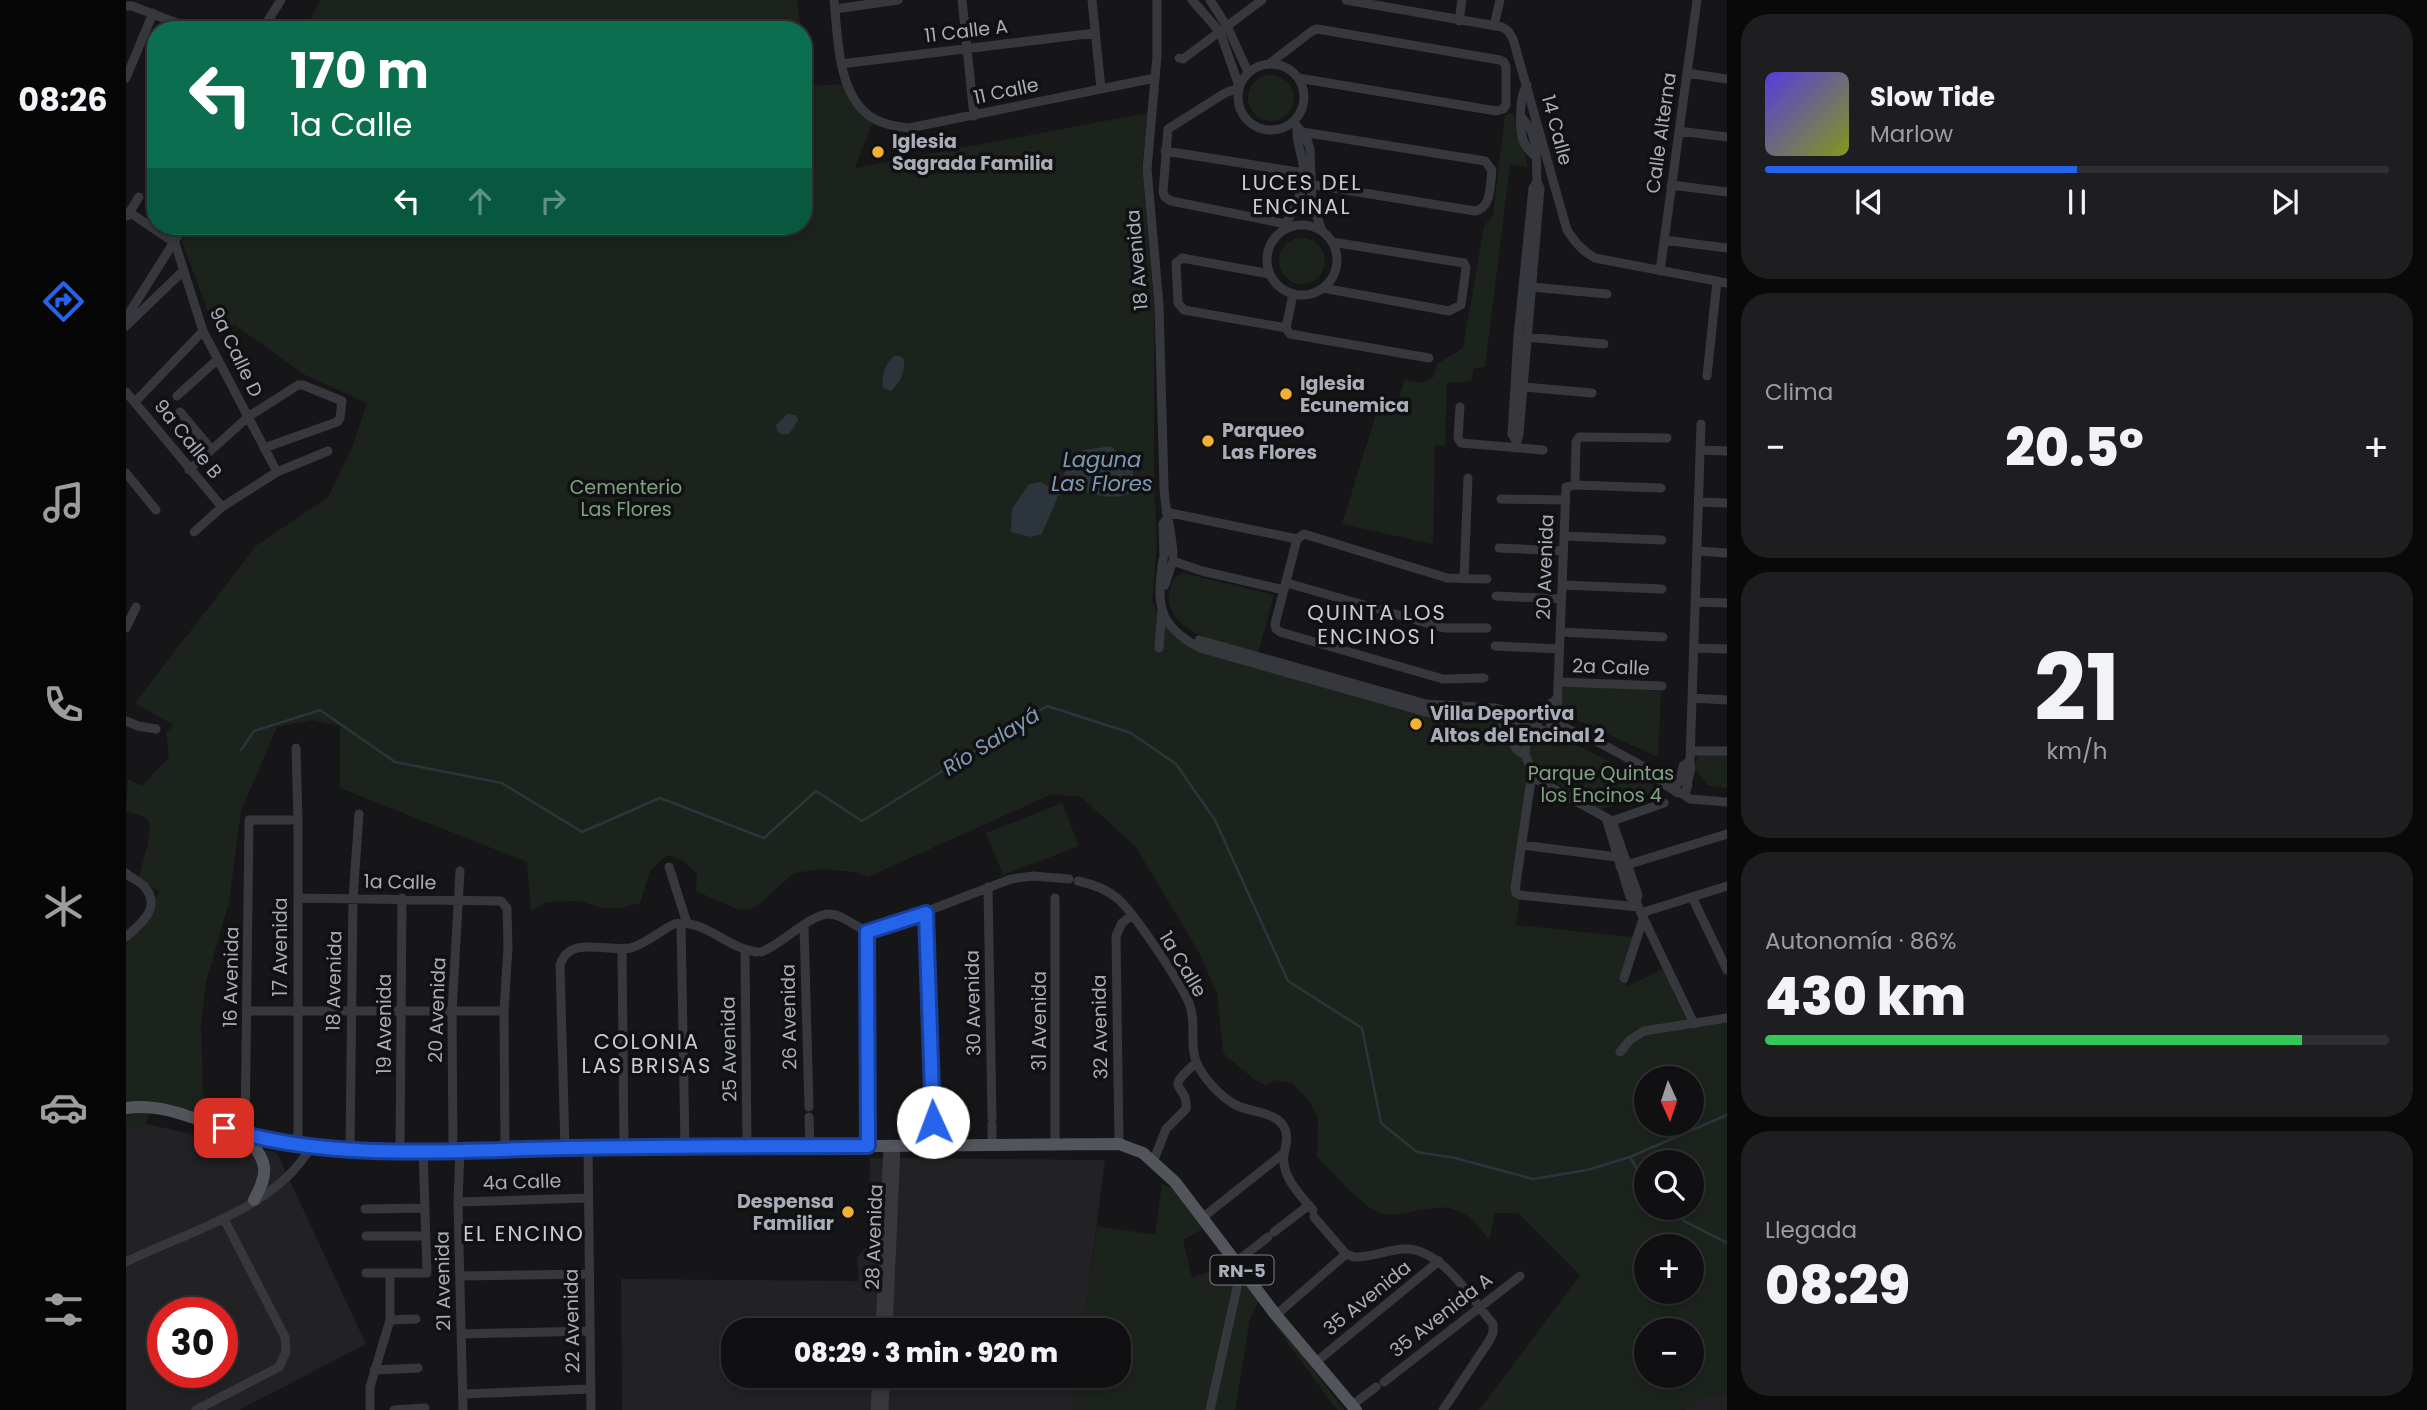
<!DOCTYPE html>
<html lang="es">
<head>
<meta charset="utf-8">
<style>
	body { margin:0; font-family:Poppins,sans-serif; background:#1e1e20; color:#f1f3f6; height:100vh; display:flex; flex-direction:column; font-size:26px; white-space:nowrap }
	* { box-sizing:border-box; margin:0 }
	p { font-size:23px; color:#9c9d9f }
	.icon { flex:none; width:38px; height:38px; fill:none; stroke:currentColor; stroke-width:2; stroke-linecap:round; stroke-linejoin:round }
	.map { position:relative; flex:1; overflow:hidden }
	.panel { display:flex; flex-direction:column; gap:14px; padding:14px; background:#09090a; width:700px }
	.panel>* { flex:none }
	.hud { position:absolute; left:21px; top:21px; width:665px; height:214px; border-radius:28px; box-shadow:0 4px 10px #0003,0 0 0 2px #303032; background:#0b6e4f; color:#fff; overflow:hidden }
	.needle { width:46px; rotate:177deg }
	.fabs { position:absolute; left:1508px; top:1066px; display:grid; gap:14px }
	.fabs a { display:grid; place-items:center; width:70px; height:70px; border-radius:50%; background:#101012; box-shadow:0 4px 10px #0003,0 0 0 2px #303032; font-size:35px }
	.speed { position:absolute; left:21px; top:1297px; display:flex; gap:14px; font-size:35px; font-weight:700; text-align:center }
	.speed>* { display:grid; place-content:center; width:91px; height:91px; border-radius:50%; background:#101012; box-shadow:0 4px 10px #0003,0 0 0 2px #303032; line-height:1 }
	.speed .limit { border:10px solid #d22; background:#fff; color:#111 }
	.pin { position:absolute; display:grid; place-items:center; width:60px; height:60px; color:#fff; margin:-30px; border-radius:14px; box-shadow:0 4px 10px #0006 }
	.me { position:absolute; width:77px; margin:-38px; rotate:358deg; stroke-linejoin:round; filter:drop-shadow(0 0 5px #0008) }
	.turn { display:flex; align-items:center; gap:24px; height:147px; padding:0 28px; font-size:32px }
	.turn .icon { width:91px; height:91px; stroke-width:2.5 }
	.turn b { display:block; font-size:49px; line-height:60px }
	.lanes { display:flex; align-items:center; height:66px; padding:0 28px; background:#0003; justify-content:center; gap:35px; direction:ltr }
	.lanes .off { opacity:.35 }
	.big { font-size:52px; font-weight:800; line-height:1.1 }
	.panel .widget { flex:1; display:flex; flex-direction:column; justify-content:center; gap:10px; min-width:0; padding:0 24px; border-radius:28px; background:#1e1e20 }
	.panel .dial { align-items:center; gap:0 }
	.dial b { font-size:91px; line-height:1 }
	.song { display:flex; align-items:center; gap:21px }
	.cover { width:84px; height:84px; border-radius:10px; background:linear-gradient(135deg,hsl(250 70% 55%),hsl(70 70% 35%)) }
	.played { height:7px; border-radius:4px; background:linear-gradient(90deg,#2563eb 50%,#303032 50%) }
	.keys { display:flex; justify-content:space-around; direction:ltr }
	.heat { display:flex; justify-content:space-between; align-items:center; font-size:38px; direction:ltr }
	.charge { height:10px; border-radius:5px; background:linear-gradient(90deg,#34c759 86%,#303032 0) }
	.trip { position:absolute; left:595px; top:1318px; width:410px; height:70px; border-radius:28px; background:#101012; box-shadow:0 4px 10px #0003,0 0 0 2px #303032; font-weight:800; line-height:70px; text-align:center }
	main { display:flex; flex:1; min-height:0 }
	.tabs { display:flex; flex-direction:column; width:126px; justify-content:space-around; align-items:center; background:#060607; color:#9c9d9f }
	.tabs .icon { width:49px; height:49px }
	.tabs .active { color:#2563eb }
	.tabs b { font-size:32px; color:#f1f3f6 }
	.map>svg:first-child { display:block }
</style>
</head>
<body>
<main>
<nav class="tabs">
<b>08:26</b>
<svg class="icon active" aria-label="directions" viewBox="0 0 24 24"><path d="M12 3l9 9-9 9-9-9zM9 14v-3h6M13 9l2 2-2 2"/></svg>
<svg class="icon" aria-label="music" viewBox="0 0 24 24"><path d="M9 18V5l10-2v13"/><circle cx="6" cy="18" r="3"/><circle cx="16" cy="16" r="3"/></svg>
<svg class="icon" aria-label="phone" viewBox="0 0 24 24"><path d="M5 4h4l2 5-3 2q2 4 5 5l2-3 5 2v4C11 20 4 13 5 4z"/></svg>
<svg class="icon" aria-label="climate" viewBox="0 0 24 24"><path d="M12 3v18M4 7l16 10M4 17L20 7"/></svg>
<svg class="icon" aria-label="car" viewBox="0 0 24 24"><path d="M5 17H2v-5l4-1 3-4h7l3 4 3 1v5h-3M9 17h6M6 11h13"/><circle cx="7" cy="17" r="2"/><circle cx="17" cy="17" r="2"/></svg>
<svg class="icon" aria-label="filters" viewBox="0 0 24 24"><path d="M4 7h16M4 17h16"/><circle cx="9" cy="7" r="2"/><circle cx="15" cy="17" r="2"/></svg>
</nav>
<div class="map">
<svg width="1601" height="1410" viewBox="0 0 1601 1410">
	<rect width="100%" height="100%" fill="#161618"/>
	<path fill="#222225" fill-rule="evenodd" d="M20 1124 151 1153 240 1344 113 1410H0V1130ZM37 1312H96V1372H37Z
		M744 1158 979 1160 957 1330H607V1376H951L947 1410H496L495 1279 733 1281 731 1258 742 1245Z
		M1601 1395V1410H1557L1579 1396Z"/>
	<path fill="#1c231d" fill-rule="evenodd" d="M195 0H671L675 30H178Z
		M677 46 683 86 717 84 748 119 729 168 1021 113 1016 169 1028 307V478L1031 544 1026 602 1037 622 1055 639 1311 717 1369 719 1373 729 1398 734 1432 738 1453 746 1522 781 1534 791 1473 810 1415 773 1408 790 1390 925 1514 938 1500 987 1537 969 1562 1024 1601 1018V1395L1579 1396 1557 1410H1353L1454 1275 1392 1213H1369L1363 1240C1337 1205 1326 1203 1284 1212 1275 1214 1266 1216 1257 1214 1237 1209 1207 1172 1191 1157L1192 1117 1183 1101 1166 1083 1150 1080 1140 1085 1129 1080 1099 1055 1097 1050 1091 994 1074 954 1009 846 955 797 926 794 742 877 727 872 697 869 668 873 631 906 622 910 611 909 570 891 571 875 558 861 541 855 524 871 514 903 494 908H478L453 901 421 902 405 911 401 862 214 788V726L186 720 151 727 115 811 103 902 80 982 75 1025 78 1115 27 1103 20 1124 0 1130V945L34 891 12 880 22 844 24 824 19 817 0 811 2 779 16 786 43 757 40 733 47 725 9 703 130 546 202 497 226 448 241 403 179 375 109 325 90 334 56 241 65 226H677ZM1521 1078H1566V1124H1521ZM1521 1162H1566V1208H1521ZM1521 1246H1566V1292H1521ZM1521 1330H1566V1376H1521Z
		M1122 98a23 23 0 1 1 46 0a23 23 0 1 1-46 0Z
		M1387 113 1402 167 1384 165 1359 367 1348 368 1345 381 1321 383 1319 445H1309L1307 544 1216 524 1256 395 1272 399 1279 380 1296 383 1307 378 1311 364 1337 348 1358 226 1367 215 1379 115Z
		M1153 261a23 23 0 1 1 46 0a23 23 0 1 1-46 0Z
		M1057 573 1148 595 1132 653C1105 645 1047 637 1043 600 1042 594 1046 585 1047 579Z
		M1438 686 1535 691 1532 757 1431 711Z
		M1601 753V788L1582 785 1569 769 1572 754Z
		M936 803 953 846 877 875 860 833Z
		M1036 1184 1046 1188 1077 1229 1057 1240 1066 1278 1092 1268 1103 1283 1107 1267 1219 1410H1211L1132 1302 1124 1318 1109 1410H947L951 1376H992V1330H957L971 1226 1029 1235Z"/>
	<path fill="#2c353c" d="M768 356H774L778 359C779 373 775 381 765 391L757 388C755 376 759 365 768 356Z
		M661 414 670 415 672 420 663 434H655L651 431 650 425Z
		M985 446 1007 468V492C986 502 968 494 947 488L932 496 916 534 904 537 885 532 886 509 903 484 915 482 929 490 936 486 939 472 957 450Z"/>
	<g fill="none" stroke-linecap="round" stroke-linejoin="round">
		<path stroke="#2c353c" stroke-width="2.5" d="M115 750 128 731 194 710 269 762 376 783 456 832 534 798 638 838 690 791 736 821 921 706 1005 733 1050 764 1089 820 1162 981 1236 1028 1255 1123 1291 1152 1329 1158 1407 1179 1461 1170 1504 1157 1601 1115
			M1504 1157 1521 1186
			M1541 1208 1558 1221 1601 1243"/>
		<path stroke="#37383d" stroke-width="9" d="M708 0C712 36 711 89 741 114 753 124 769 126 783 128L1029 78
			M836 0 848 116
			M966 0 975 89
			M1031 0V56L1021 169 1033 305 1038 488C1039 511 1046 531 1047 555
			M1066 0 1094 32 1113 86
			M1084 0 1102 28 1122 72
			M1220 0 1376 27 1382 31 1387 39 1441 230C1449 242 1456 251 1469 258L1601 283
			M0 6H6L69 30
			M709 9 772 0
			M1333 21 1336 0
			M1368 26 1374 0
			M136 30 155 0
			M1053 58 1057 59 1136 0
			M1112 97a33 33 0 1 1 66 0a33 33 0 1 1-66 0Z
			M715 64 969 33
			M1143 64 1186 31 1191 29 1374 60 1378 62 1380 67V105L1377 109 1370 111 1172 78
			M1561 73 1601 79
			M0 78 27 13
			M1401 85C1393 95 1392 135 1400 146 1402 150 1405 152 1408 155
			M1113 88 1099 93 1042 129 1037 192 1039 197 1045 201 1160 224
			M1167 122 1180 137 1184 149 1186 203 1196 231
			M1553 131 1601 137
			M1176 132 1359 161 1366 170C1364 184 1366 208 1349 211L1176 183
			M1039 151 1185 174
			M1545 185 1601 192
			M3 212 49 243 77 331 151 472
			M1 216 13 197
			M1141 260a35 35 0 1 1 70 0a35 35 0 1 1-70 0Z
			M1158 227C1167 211 1178 192 1178 174 1178 158 1170 144 1171 129
			M1538 240 1601 248
			M1534 271 1571 0
			M1144 274 1056 258 1050 263 1052 303 1058 310 1160 328 1164 334 1303 358
			M1406 287 1481 294
			M1197 288 1323 311 1335 305 1340 268 1338 263 1206 242
			M0 318 58 226
			M0 326 56 272
			M1160 328 1167 294
			M1397 337 1478 344
			M1581 376 1591 281
			M1397 387 1466 393
			M0 392 96 507
			M51 396 92 359
			M9 402 77 331
			M1334 407 1332 438 1335 443 1417 450
			M54 412 85 449
			M1390 441 1386 434 1392 336 1407 188 1411 182
			M1389 448 1393 434 1414 188 1411 182C1410 160 1413 134 1396 118
			M1575 450 1601 451
			M63 470 122 417 172 385H177L216 401 214 418 211 422 138 448
			M0 473 30 510
			M1449 485 1450 442 1453 437 1541 438
			M1375 499 1439 500
			M1573 502 1601 503
			M1040 512 1171 539
			M68 532 96 507 151 472 202 451
			M1438 536 1536 540
			M1373 548 1437 551
			M1572 551 1601 553
			M1038 556 1037 524 1041 518
			M1037 559C1031 603 1030 625 1074 648L1307 714 1373 717 1418 731 1424 730 1425 721 1415 718 1411 723 1412 728
			M1047 561 1076 571 1158 590
			M1338 579 1342 478
			M1161 583 1318 628H1361
			M1039 585 1046 563
			M1436 585 1536 589
			M1370 596 1435 599
			M1570 602 1601 603
			M0 628 10 607
			M1434 632 1537 637
			M1073 640 1300 704 1368 708 1415 718
			M1369 646 1433 649
			M1033 648 1036 610
			M1568 648 1601 649
			M1358 678 1317 679 1154 632 1150 629 1149 624 1171 539 1178 534 1321 578 1361 579
			M1432 682 1536 686
			M1566 698 1601 700
			M1372 716 1391 750 1399 755
			M1417 718 1422 706 1432 698
			M1387 720 1400 745 1399 755 1410 779 1486 821 1512 895 1510 901 1515 913 1568 1024
			M0 721 12 726 30 729
			M1425 721 1431 711 1440 487 1449 485 1535 488
			M1441 729 1474 743 1533 775 1539 774 1552 781
			M1424 730 1437 732 1441 729 1438 726 1425 721
			M170 748 172 820V1145
			M1566 751H1601
			M1406 773 1389 888 1390 893 1394 895 1512 907
			M1533 775 1534 781 1552 793H1559L1562 785 1557 781H1552L1549 790
			M1554 781 1557 766 1564 761
			M1561 784 1565 768 1564 761 1575 424
			M1557 794 1564 799 1601 802
			M1480 818 1504 897 1510 901
			M1486 821 1538 803
			M1396 845 1491 857
			M543 867 561 923
			M1494 867 1601 834
			M0 873C5 878 13 881 18 886 37 908 14 924 0 937
			M952 881C966 884 979 888 991 898 1007 911 1054 982 1063 1003 1071 1022 1063 1044 1070 1061 1076 1077 1094 1096 1108 1104 1123 1113 1152 1111 1159 1129 1163 1138 1159 1147 1158 1155 1155 1176 1174 1195 1187 1210
			M862 887 866 1118
			M1566 897 1601 970
			M172 898 375 901 381 908 382 947 378 1011 379 1150
			M929 898V1144
			M800 913 807 1122
			M1515 913 1601 886
			M555 923 559 1147
			M678 926 683 1107
			M741 932 742 1146
			M496 949 498 1147
			M619 951 621 1147
			M635 952C655 945 684 914 703 914 720 914 733 933 749 931L885 879 907 876 943 879
			M1498 978 1517 919
			M122 1011H378
			M1494 1052 1504 1040 1518 1031 1601 1018
			M683 1117 684 1146
			M866 1124V1145
			M808 1128V1145
			M119 1135 123 820H172
			M993 1144 990 936 996 923 1006 915
			M224 1148 227 898 233 814
			M439 1148 434 965C443 935 481 952 504 948 518 945 534 931 548 924 579 918 601 949 631 952
			M462 1148 465 1410
			M274 1150 276 898
			M327 1150 326 1011 334 871
			M334 1150 332 1202 337 1410
			M1027 1162 1040 1129 1060 1109C1062 1081 1035 1093 1070 1063
			M332 1202 462 1198
			M239 1209 299 1208
			M1188 1217 1220 1254 1228 1257C1244 1258 1260 1250 1277 1249 1314 1246 1345 1298 1367 1324V1333L1363 1341 1317 1410
			M1076 1218 1158 1153
			M1148 1232 1183 1205
			M240 1236H299
			M0 1262C62 1231 148 1210 185 1147
			M1110 1262 1142 1237
			M240 1273H301L297 1150
			M335 1276 462 1274
			M1150 1315 1220 1254
			M264 1320 290 1319
			M754 1330 762 1146
			M762 1330 770 1146
			M336 1334 463 1331
			M1190 1362 1313 1261
			M248 1370 292 1368
			M1258 1382 1394 1276
			M337 1394 465 1389
			M1226 1405 1250 1387
			M70 1410 153 1367 160 1352 159 1337 98 1219
			M244 1410V1387L264 1320V1273
			M268 1410 299 1408
			M749 1410 751 1376
			M758 1410 759 1376
			M1084 1410 1115 1269"/>
		<path stroke="#53555c" stroke-width="12" d="M0 1108C42 1102 80 1125 119 1135 170 1148 222 1148 274 1150L993 1144 1017 1153 1049 1182 1150 1315 1230 1410
			M119 1135C140 1161 145 1169 128 1200"/>
	</g>
	<g fill="none" stroke-linecap="round" stroke-linejoin="round">
		<g stroke="#184099" stroke-width="18">
			<path id="route" d="M98 1128C205 1162 329 1150 440 1148 541 1146 642 1146 742 1146L741 932 800 913 807 1122"/>
		</g>
		<use href="#route" stroke="#2563eb" stroke-width="12"/>
	</g>
	<g fill="#f2b134" stroke="#111113" stroke-width="2.5">
		<circle cx="752" cy="152" r="7"/>
		<circle cx="1160" cy="394" r="7"/>
		<circle cx="1082" cy="441" r="7"/>
		<circle cx="1290" cy="724" r="7"/>
		<circle cx="722" cy="1212" r="7"/>
	</g>
	<g text-anchor="middle" dominant-baseline="central" stroke-width="7" stroke-linejoin="round" paint-order="stroke">
		<rect fill="#111113" stroke="#7b7e86" stroke-width="2" x="1084.5" y="1255.5" width="63" height="29" rx="5"/>
		<g font-size="18" font-weight="bold" fill="#a8adb8">
			<text x="1116" y="1270">RN-5</text>
		</g>
		<g font-size="19" fill="#a8adb8" stroke="#111113">
			<text transform="translate(840 31) rotate(-7)">11 Calle A</text>
			<text transform="translate(880 91) rotate(-12)">11 Calle</text>
			<text transform="translate(1431 130) rotate(75)">14 Calle</text>
			<text transform="translate(1535 133) rotate(-82)">Calle Alterna</text>
			<text transform="translate(1011 260) rotate(-95)">18 Avenida</text>
			<text transform="translate(110 352) rotate(64)">9a Calle D</text>
			<text transform="translate(62 439) rotate(51)">9a Calle B</text>
			<text transform="translate(1419 567) rotate(-88)">20 Avenida</text>
			<text transform="translate(1485 667) rotate(2)">2a Calle</text>
			<text transform="translate(274 882) rotate(1)">1a Calle</text>
			<text transform="translate(154 947) rotate(-90)">17 Avenida</text>
			<text transform="translate(1057 964) rotate(59)">1a Calle</text>
			<text transform="translate(105 977) rotate(-89)">16 Avenida</text>
			<text transform="translate(208 981) rotate(-89)">18 Avenida</text>
			<text transform="translate(847 1003) rotate(-91)">30 Avenida</text>
			<text transform="translate(311 1010) rotate(-88)">20 Avenida</text>
			<text transform="translate(663 1017) rotate(-91)">26 Avenida</text>
			<text transform="translate(913 1021) rotate(-90)">31 Avenida</text>
			<text transform="translate(258 1024) rotate(-90)">19 Avenida</text>
			<text transform="translate(974 1027) rotate(-91)">32 Avenida</text>
			<text transform="translate(603 1049) rotate(-91)">25 Avenida</text>
			<text transform="translate(396 1182) rotate(-2)">4a Calle</text>
			<text transform="translate(748 1237) rotate(-88)">28 Avenida</text>
			<text transform="translate(317 1281) rotate(-91)">21 Avenida</text>
			<text transform="translate(1241 1298) rotate(-39)">35 Avenida</text>
			<text transform="translate(1315 1315) rotate(-38)">35 Avenida A</text>
			<text transform="translate(446 1321) rotate(-91)">22 Avenida</text>
		</g>
		<g font-size="19" font-weight="bold" fill="#a8adb8" stroke="#111113" text-anchor="start">
			<text x="766" y="141">Iglesia<tspan x="766" dy="22">Sagrada Familia</tspan></text>
			<text x="1174" y="383">Iglesia<tspan x="1174" dy="22">Ecunemica</tspan></text>
			<text x="1096" y="430">Parqueo<tspan x="1096" dy="22">Las Flores</tspan></text>
			<text x="1304" y="713">Villa Deportiva<tspan x="1304" dy="22">Altos del Encinal 2</tspan></text>
			<text x="708" y="1201" text-anchor="end">Despensa<tspan x="708" dy="22">Familiar</tspan></text>
		</g>
		<g font-size="19" fill="#7fa381" stroke="#111113">
			<text x="500" y="487">Cementerio<tspan x="500" dy="22">Las Flores</tspan></text>
			<text x="1475" y="773">Parque Quintas<tspan x="1475" dy="22">los Encinos 4</tspan></text>
		</g>
		<g font-size="21" letter-spacing="2" fill="#c9ccd4" stroke="#111113">
			<text x="1176" y="182">LUCES DEL<tspan x="1176" dy="24">ENCINAL</tspan></text>
			<text x="1251" y="612">QUINTA LOS<tspan x="1251" dy="24">ENCINOS I</tspan></text>
			<text x="521" y="1041">COLONIA<tspan x="521" dy="24">LAS BRISAS</tspan></text>
			<text x="398" y="1233">EL ENCINO</text>
		</g>
		<g font-size="21" font-style="italic" fill="#7f9bb3" stroke="#111113">
			<text x="976" y="459">Laguna<tspan x="976" dy="24">Las Flores</tspan></text>
			<text transform="translate(865 741) rotate(-32)">Río Salayá</text>
		</g>
	</g>
</svg>
<div class="fabs">
<a><svg class="needle" viewBox="-14 -14 28 28"><path d="M0-13l5 13h-10z" fill="#e53935"/><path d="M0 13l5-13h-10z" fill="#9c9d9f"/></svg></a>
<a><svg class="icon" aria-label="search" viewBox="0 0 24 24"><circle cx="10" cy="10" r="6"/><path d="M15 15l6 6"/></svg></a>
<a>+</a>
<a>−</a>
</div>
<div class="speed"><div class="limit">30</div></div>
<div class="pin" style="left:98px;top:1128px;background:#d93025"><svg class="icon" aria-label="arrive" viewBox="0 0 24 24"><path d="M6 21V4h12l-3 4 3 4H6"/></svg></div>
<svg class="me" style="left:807px;top:1122px" viewBox="-20 -20 40 40"><circle r="19" fill="#fff"/><path d="M0-13L10 11 0 6-10 11z" fill="#2563eb"/></svg>
<div class="trip">08:29 · 3 min · 920 m</div>
<div class="hud">
<div class="turn"><svg class="icon" aria-label="left" viewBox="0 0 24 24"><path d="M17 20v-9H6M10 6l-5 5 5 5"/></svg><div><b>170 m</b>1a Calle</div></div>
<div class="lanes"><svg class="icon" aria-label="left" viewBox="0 0 24 24"><path d="M17 20v-9H6M10 6l-5 5 5 5"/></svg><svg class="icon off" aria-label="ahead" viewBox="0 0 24 24"><path d="M12 20V5M6 11l6-6 6 6"/></svg><svg class="icon off" aria-label="right" viewBox="0 0 24 24"><path d="M7 20v-9h11M14 6l5 5-5 5"/></svg></div>
</div>
</div>
<section class="panel">
<div class="widget">
<div class="song"><i class="cover"></i><div><b>Slow Tide</b><p>Marlow</p></div></div>
<div class="played"></div>
<div class="keys"><svg class="icon" aria-label="previous" viewBox="0 0 24 24"><path d="M18 5L8 12l10 7zM5 5v14"/></svg><svg class="icon" aria-label="pause" viewBox="0 0 24 24"><path d="M8 5v14M16 5v14"/></svg><svg class="icon" aria-label="next" viewBox="0 0 24 24"><path d="M6 5l10 7-10 7zM19 5v14"/></svg></div>
</div>
<div class="widget"><p>Clima</p>
<div class="heat"><a>−</a><b class="big">20.5°</b><a>+</a></div>
</div>
<div class="widget dial"><b>21</b><p>km/h</p></div>
<div class="widget"><p>Autonomía · 86%</p><b class="big">430 km</b><div class="charge"></div></div>
<div class="widget"><p>Llegada</p><b class="big">08:29</b></div>
</section>
</main>
</body>
</html>
